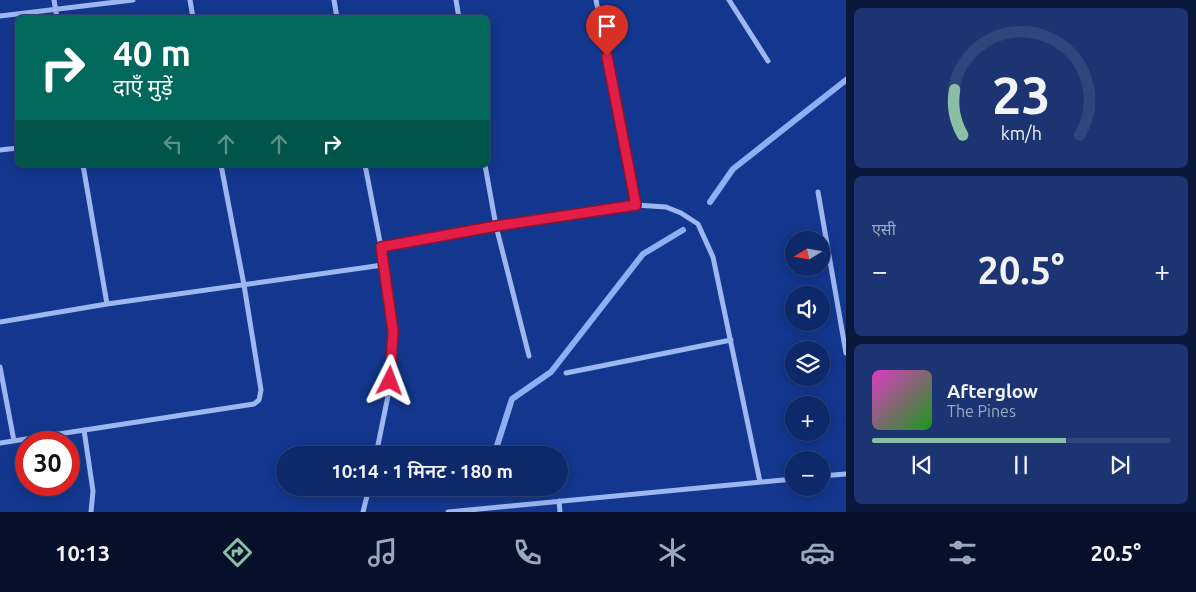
<!DOCTYPE html>
<html lang="hi">
<head>
<meta charset="utf-8">
<style>
	body { margin:0; font-family:Ubuntu,"Noto Sans Devanagari",sans-serif; background:#1c3572; color:#f1f3f6; height:100vh; display:flex; flex-direction:column; font-size:19px; white-space:nowrap }
	* { box-sizing:border-box; margin:0 }
	p { font-size:16px; color:#9ba6c1 }
	.icon { flex:none; width:28px; height:28px; fill:none; stroke:currentColor; stroke-width:2; stroke-linecap:round; stroke-linejoin:round }
	.map { position:relative; flex:1; overflow:hidden }
	.details { display:flex; flex-direction:column; gap:8px; padding:8px; background:#08173a; width:350px }
	.details>* { flex:none }
	.top-card { position:absolute; left:15px; top:15px; width:475px; height:152px; border-radius:8px; box-shadow:0 2px 12px #0003,0 0 0 1px #2e457e; background:#00695c; color:#fff; overflow:hidden }
	.needle { width:32px; rotate:259deg }
	.controls { position:absolute; left:785px; top:231px; display:grid; gap:10px }
	.controls a { display:grid; place-items:center; width:45px; height:45px; border-radius:50%; background:#0e296a; box-shadow:0 2px 12px #0003,0 0 0 1px #2e457e; font-size:25px }
	.speed { position:absolute; left:15px; top:431px; display:flex; gap:10px; font-size:25px; font-weight:700; text-align:center }
	.speed>* { display:grid; place-content:center; width:65px; height:65px; border-radius:50%; background:#0e296a; box-shadow:0 2px 12px #0003,0 0 0 1px #2e457e; line-height:1 }
	.speed .limit { border:8px solid #d22; background:#fff; color:#111 }
	.pin { position:absolute; display:grid; place-items:center; width:42px; height:42px; color:#fff; margin:-51px -21px; border-radius:50% 50% 50% 0; rotate:-45deg; box-shadow:0 0 5px #0007 }
	.pin .icon { rotate:45deg }
	.me { position:absolute; width:55px; margin:-28px; rotate:3deg; stroke-linejoin:round; filter:drop-shadow(0 0 4px #0008) }
	.turn { display:flex; align-items:center; gap:18px; height:105px; padding:0 15px; font-size:22px }
	.turn .icon { width:65px; height:65px; stroke-width:2.5 }
	.turn b { display:block; font-size:35px; line-height:42px }
	.lanes { display:flex; align-items:center; height:48px; padding:0 15px; background:#0003; justify-content:center; gap:25px; direction:ltr }
	.lanes .off { opacity:.35 }
	.big { font-size:38px; font-weight:600; line-height:1.1 }
	.details .tile { flex:1; display:flex; flex-direction:column; justify-content:center; gap:8px; min-width:0; padding:0 18px; border-radius:8px; background:#1c3572 }
	.details .dial { align-items:center; gap:0 }
	.dial svg { height:130px; overflow:visible; fill:none; stroke:#2e457e; stroke-width:7; stroke-linecap:round; text-anchor:middle }
	.dial text { fill:#f1f3f6; stroke:none }
	.song { display:flex; align-items:center; gap:15px }
	.cover { width:60px; height:60px; border-radius:8px; background:linear-gradient(135deg,hsl(310 70% 55%),hsl(120 70% 35%)) }
	.played { height:5px; border-radius:2px; background:linear-gradient(90deg,#8abfa5 65%,#2e457e 65%) }
	.keys { display:flex; justify-content:space-around; direction:ltr }
	.heat { display:flex; justify-content:space-between; align-items:center; font-size:28px; direction:ltr }
	.trip { position:absolute; left:276px; top:446px; width:292px; height:50px; border-radius:25px; background:#0e296a; box-shadow:0 2px 12px #0003,0 0 0 1px #2e457e; font-weight:600; line-height:50px; text-align:center }
	.dock { display:flex; height:80px; justify-content:space-around; align-items:center; background:#06102a; color:#9ba6c1 }
	.dock .icon { width:35px; height:35px }
	.dock .current { color:#8abfa5 }
	.dock b { font-size:22px; color:#f1f3f6 }
	main { display:flex; flex:1; min-height:0 }
	.map>svg:first-child { display:block }
</style>
</head>
<body>
<main>
<div class="map">
<svg width="846" height="512" viewBox="0 0 846 512">
	<rect width="100%" height="100%" fill="#13378e"/>
	<g fill="none" stroke-linecap="round" stroke-linejoin="round">
		<path stroke="#8faff4" stroke-width="6" d="M710 202 733 169 846 80
			M494 455 512 399 551 372 643 254 683 230
			M481 494 483 488"/>
		<path stroke="#9db7f1" stroke-width="5" d="M54 0 57 18
			M190 0 193 18
			M334 0 337 18
			M456 0 459 18
			M596 0 636 205
			M729 0 768 61
			M0 16 133 0
			M0 150 18 148
			M83 165 107 304
			M365 165 381 247 393 331 391 381 376 455
			M485 165 496 226 529 356
			M818 192 846 353
			M381 247 496 226 636 205 666 207 681 213 698 224 713 257 760 482
			M0 322 107 304 383 265
			M0 367 14 441
			M566 373 731 340
			M84 430 93 491 91 512
			M0 443 254 404 259 400 261 390 244 285 221 165
			M821 476 846 474
			M559 501 560 512
			M363 512 369 488
			M448 512 794 479"/>
	</g>
	<g fill="none" stroke-linecap="round" stroke-linejoin="round">
		<g stroke="#92132f" stroke-width="12">
			<path id="route" d="M390 381 393 331 381 247 496 226 636 205 607 56"/>
		</g>
		<use href="#route" stroke="#e11d48" stroke-width="9"/>
	</g>
</svg>
<div class="controls">
<a><svg class="needle" viewBox="-14 -14 28 28"><path d="M0-13l5 13h-10z" fill="#e53935"/><path d="M0 13l5-13h-10z" fill="#9ba6c1"/></svg></a>
<a><svg class="icon" aria-label="sound" viewBox="0 0 24 24"><path d="M4 9h4l5-4v14l-5-4H4zM17 9q2 3 0 6"/></svg></a>
<a><svg class="icon" aria-label="layers" viewBox="0 0 24 24"><path d="M12 4l9 5-9 5-9-5zM3 14l9 5 9-5"/></svg></a>
<a>+</a>
<a>−</a>
</div>
<div class="speed"><div class="limit">30</div></div>
<div class="pin" style="left:607px;top:56px;background:#d93025"><svg class="icon" aria-label="arrive" viewBox="0 0 24 24"><path d="M6 21V4h12l-3 4 3 4H6"/></svg></div>
<svg class="me" style="left:390px;top:381px" viewBox="-20 -20 40 40"><path d="M0-17L14 15 0 8-14 15z" fill="#e11d48" stroke="#fff" stroke-width="4"/></svg>
<div class="trip">10:14 · 1 मिनट · 180 m</div>
<div class="top-card">
<div class="turn"><svg class="icon" aria-label="right" viewBox="0 0 24 24"><path d="M7 20v-9h11M14 6l5 5-5 5"/></svg><div><b>40 m</b>दाएँ मुड़ें</div></div>
<div class="lanes"><svg class="icon off" aria-label="left" viewBox="0 0 24 24"><path d="M17 20v-9H6M10 6l-5 5 5 5"/></svg><svg class="icon off" aria-label="ahead" viewBox="0 0 24 24"><path d="M12 20V5M6 11l6-6 6 6"/></svg><svg class="icon off" aria-label="ahead" viewBox="0 0 24 24"><path d="M12 20V5M6 11l6-6 6 6"/></svg><svg class="icon" aria-label="right" viewBox="0 0 24 24"><path d="M7 20v-9h11M14 6l5 5-5 5"/></svg></div>
</div>
</div>
<section class="details">
<div class="tile dial"><svg viewBox="0 0 100 80">
<path d="M14 69A42 42 0 1 1 86 69"/>
<path d="M14 69A42 42 0 0 1 9 41" stroke="#8abfa5"/>
<text x="50" y="56" font-size="32" font-weight="700">23</text>
<text x="50" y="72" font-size="11">km/h</text>
</svg></div>
<div class="tile"><p>एसी</p>
<div class="heat"><a>−</a><b class="big">20.5°</b><a>+</a></div>
</div>
<div class="tile">
<div class="song"><i class="cover"></i><div><b>Afterglow</b><p>The Pines</p></div></div>
<div class="played"></div>
<div class="keys"><svg class="icon" aria-label="previous" viewBox="0 0 24 24"><path d="M18 5L8 12l10 7zM5 5v14"/></svg><svg class="icon" aria-label="pause" viewBox="0 0 24 24"><path d="M8 5v14M16 5v14"/></svg><svg class="icon" aria-label="next" viewBox="0 0 24 24"><path d="M6 5l10 7-10 7zM19 5v14"/></svg></div>
</div>
</section>
</main>
<nav class="dock">
<b>10:13</b>
<svg class="icon current" aria-label="directions" viewBox="0 0 24 24"><path d="M12 3l9 9-9 9-9-9zM9 14v-3h6M13 9l2 2-2 2"/></svg>
<svg class="icon" aria-label="music" viewBox="0 0 24 24"><path d="M9 18V5l10-2v13"/><circle cx="6" cy="18" r="3"/><circle cx="16" cy="16" r="3"/></svg>
<svg class="icon" aria-label="phone" viewBox="0 0 24 24"><path d="M5 4h4l2 5-3 2q2 4 5 5l2-3 5 2v4C11 20 4 13 5 4z"/></svg>
<svg class="icon" aria-label="climate" viewBox="0 0 24 24"><path d="M12 3v18M4 7l16 10M4 17L20 7"/></svg>
<svg class="icon" aria-label="car" viewBox="0 0 24 24"><path d="M5 17H2v-5l4-1 3-4h7l3 4 3 1v5h-3M9 17h6M6 11h13"/><circle cx="7" cy="17" r="2"/><circle cx="17" cy="17" r="2"/></svg>
<svg class="icon" aria-label="filters" viewBox="0 0 24 24"><path d="M4 7h16M4 17h16"/><circle cx="9" cy="7" r="2"/><circle cx="15" cy="17" r="2"/></svg>
<b>20.5°</b>
</nav>
</body>
</html>
